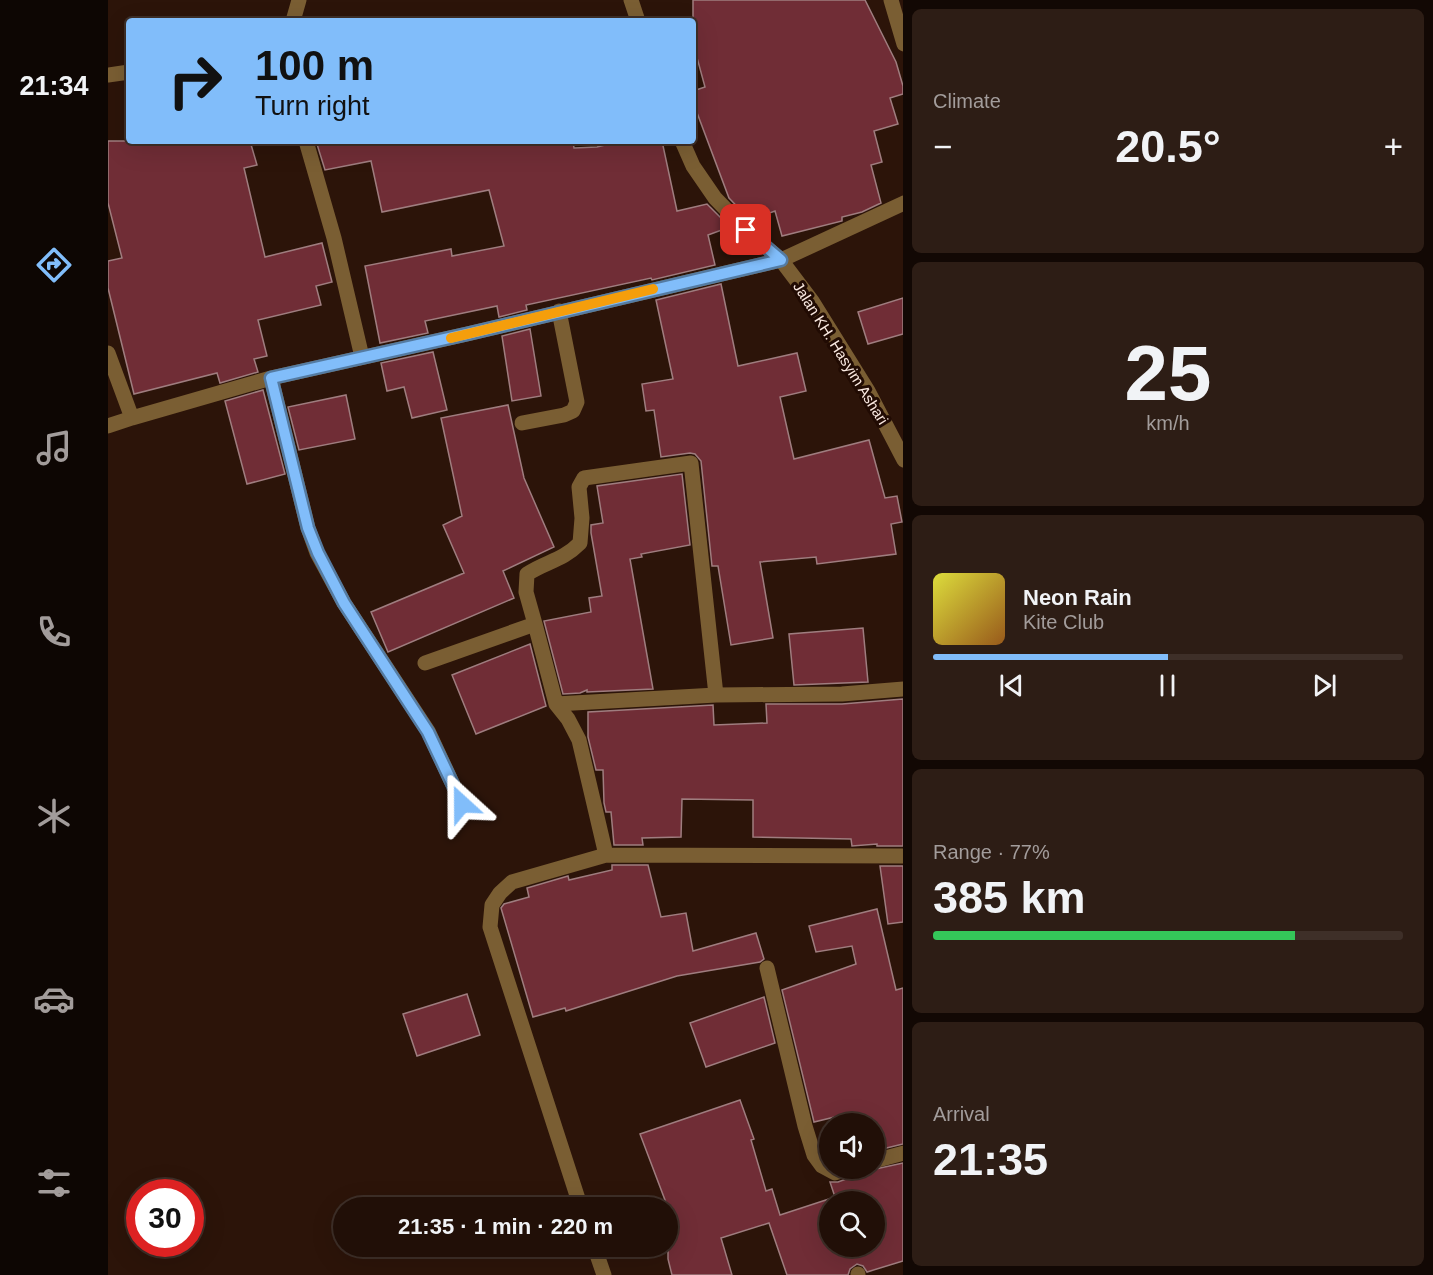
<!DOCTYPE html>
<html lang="en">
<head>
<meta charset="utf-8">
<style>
	body { margin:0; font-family:Helvetica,sans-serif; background:#2d1d15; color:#f1f3f6; height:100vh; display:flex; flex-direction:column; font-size:22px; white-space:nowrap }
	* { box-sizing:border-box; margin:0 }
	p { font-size:20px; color:#a29c9b }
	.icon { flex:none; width:33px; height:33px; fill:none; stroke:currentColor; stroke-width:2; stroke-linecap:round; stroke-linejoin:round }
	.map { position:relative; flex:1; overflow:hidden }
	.side { display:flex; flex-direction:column; gap:9px; padding:9px; background:#120804; width:530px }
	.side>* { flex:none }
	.top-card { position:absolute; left:18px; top:18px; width:570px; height:126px; border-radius:6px; box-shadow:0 6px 24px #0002,0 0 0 2px #3e2f28; background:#81bdfa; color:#111; overflow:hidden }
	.buttons { position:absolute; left:711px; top:1113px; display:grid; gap:12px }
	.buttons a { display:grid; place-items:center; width:66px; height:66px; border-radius:50%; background:#210f07; box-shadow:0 6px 24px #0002,0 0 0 2px #3e2f28; font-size:30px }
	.speed { position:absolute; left:18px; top:1179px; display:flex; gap:12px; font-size:30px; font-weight:700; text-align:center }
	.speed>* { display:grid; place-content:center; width:78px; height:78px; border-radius:50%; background:#210f07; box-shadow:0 6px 24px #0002,0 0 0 2px #3e2f28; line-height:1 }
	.speed .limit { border:9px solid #d22; background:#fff; color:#111 }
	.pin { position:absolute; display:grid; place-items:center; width:51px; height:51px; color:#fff; margin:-26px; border-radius:12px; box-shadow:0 3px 9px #0006 }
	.me { position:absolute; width:66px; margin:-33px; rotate:336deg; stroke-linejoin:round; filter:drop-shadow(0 0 4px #0008) }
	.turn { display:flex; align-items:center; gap:21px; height:126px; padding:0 30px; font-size:27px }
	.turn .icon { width:78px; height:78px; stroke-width:2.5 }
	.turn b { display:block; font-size:42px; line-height:51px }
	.big { font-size:45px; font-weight:600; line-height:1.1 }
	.side .widget { flex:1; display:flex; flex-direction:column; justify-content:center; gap:9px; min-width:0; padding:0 21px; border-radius:9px; background:#2d1d15 }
	.side .dial { align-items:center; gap:0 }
	.dial b { font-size:78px; line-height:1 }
	.song { display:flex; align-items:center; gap:18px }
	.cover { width:72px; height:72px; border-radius:9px; background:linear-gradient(135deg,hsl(60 70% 55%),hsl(30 70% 35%)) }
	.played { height:6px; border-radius:3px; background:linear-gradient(90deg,#81bdfa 50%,#3e2f28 50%) }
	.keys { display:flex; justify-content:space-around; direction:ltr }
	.heat { display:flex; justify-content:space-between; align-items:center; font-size:33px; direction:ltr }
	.charge { height:9px; border-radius:4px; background:linear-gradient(90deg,#34c759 77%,#3e2f28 0) }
	.trip { position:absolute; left:225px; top:1197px; width:345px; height:60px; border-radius:30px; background:#210f07; box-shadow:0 6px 24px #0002,0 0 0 2px #3e2f28; font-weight:600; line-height:60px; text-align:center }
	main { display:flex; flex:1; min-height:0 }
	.tab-bar { display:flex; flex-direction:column; width:108px; justify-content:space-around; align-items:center; background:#0d0603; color:#a29c9b }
	.tab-bar .icon { width:42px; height:42px }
	.tab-bar .on { color:#81bdfa }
	.tab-bar b { font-size:27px; color:#f1f3f6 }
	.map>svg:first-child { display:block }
</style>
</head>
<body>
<main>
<nav class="tab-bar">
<b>21:34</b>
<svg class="icon on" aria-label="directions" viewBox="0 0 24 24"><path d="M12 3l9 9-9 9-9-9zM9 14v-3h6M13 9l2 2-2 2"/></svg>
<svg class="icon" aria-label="music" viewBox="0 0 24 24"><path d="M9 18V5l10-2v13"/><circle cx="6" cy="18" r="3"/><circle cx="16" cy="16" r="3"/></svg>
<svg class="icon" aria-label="phone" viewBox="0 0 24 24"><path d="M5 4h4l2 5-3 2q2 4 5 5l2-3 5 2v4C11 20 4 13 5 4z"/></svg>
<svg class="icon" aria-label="climate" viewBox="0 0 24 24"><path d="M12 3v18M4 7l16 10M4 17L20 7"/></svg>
<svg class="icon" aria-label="car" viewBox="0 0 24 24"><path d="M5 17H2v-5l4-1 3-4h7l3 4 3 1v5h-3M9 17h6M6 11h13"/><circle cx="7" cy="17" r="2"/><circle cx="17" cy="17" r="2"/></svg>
<svg class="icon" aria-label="filters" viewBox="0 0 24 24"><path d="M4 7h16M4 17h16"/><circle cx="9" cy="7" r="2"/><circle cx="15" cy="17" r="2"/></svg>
</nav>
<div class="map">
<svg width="796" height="1275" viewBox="0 0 796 1275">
	<rect width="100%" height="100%" fill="#2c1409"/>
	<path fill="#702d36" stroke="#9f7d7f" stroke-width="1.5" fill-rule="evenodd" d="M585 0H757L788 62 795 86V94L782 98 790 124 766 131 774 162 763 165 773 203 754 212 734 217V221L674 236 667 211 642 220 621 198 585 102V91L597 87 585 43Z
		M0 141H142L149 165 136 168 157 257 214 243 224 282 208 286 213 305 150 320 159 356 146 359 150 372 112 383 109 373 26 394 0 288V261L14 258 0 203Z
		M208 141H465L466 148 489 147 513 141H554L569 211 599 204 622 227 600 235 607 265 544 280 543 278 418 305 419 310 391 317 389 306 317 321 320 333 272 343 257 266 343 249 344 256 396 246 381 190 274 212 263 161 217 170Z
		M613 284 630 366 689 353 698 391 672 397 686 459 761 440 777 498 789 496 794 522 783 524 788 554 709 564 708 557 652 562 665 638 623 645 610 566H604L593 461 587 454 582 453 553 457 546 410 538 411 534 384 565 379 548 300Z
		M795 298V334L760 344 750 312Z
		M422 329 433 396 404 401 394 336Z
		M325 352 339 410 304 418 296 387 279 391 273 363Z
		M155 390 177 474 139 484 117 401Z
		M238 395 247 439 191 450 180 407Z
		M400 405 416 478 446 547 395 571 406 598 280 652 263 612 356 573 335 525 354 516 333 418Z
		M574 474 582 545 533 554 534 557 522 559 545 689 479 692V690L472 693 455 694 436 621 483 612 481 598 494 596 483 533V525L495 523 489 486Z
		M755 628 760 682 686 685 681 634Z
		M422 644 438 706 368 734 344 675Z
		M795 699V846H769V844L744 846 743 839 645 837V800L574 799 573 837 534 838 535 845H506L503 812H498L496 803 495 770H488L480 737V712L605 705 606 725 659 723 658 704H734Z
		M504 865H540L553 917 578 913 585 951 648 933 656 959 652 962 569 976 458 1011 457 1008 425 1017 393 908 396 904 421 897 419 888 460 876 461 880 504 870Z
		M772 866H795V922L780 924Z
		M769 909 788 990 795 988V1144L766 1151V1124H733L731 1116 706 1122 674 990 748 964 744 946 708 952 701 926Z
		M359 994 372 1035 309 1056 295 1014Z
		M656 997 667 1043 598 1067 582 1023Z
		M632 1100 646 1139 643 1140 658 1191 664 1189 672 1215 727 1197 722 1182H730L763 1170 795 1163V1261L759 1272 755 1266 749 1264 742 1269 740 1275H679L661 1223 613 1238 624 1275H564L560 1259V1208L532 1134ZM722 1202H766V1246H722Z"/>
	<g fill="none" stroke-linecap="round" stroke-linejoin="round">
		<path stroke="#7a5e33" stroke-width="15" d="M414 423 456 415 465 411 469 402 451 311"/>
		<path stroke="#7a5e33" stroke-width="15" d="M783 0 796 44
			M185 21 191 0
			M0 75 21 72
			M198 141 226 238 254 357
			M0 353 24 418
			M163 378 200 528 209 553 236 603 320 731 354 804
			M0 426 24 418 163 378 359 334 673 260 796 203
			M427 624 418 592 419 574C439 561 454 561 472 543L474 518 471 487 476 478 583 463 608 695
			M317 663 427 624 448 704 460 719 471 740 498 855
			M448 704 608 695 734 694 796 689
			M659 968 697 1126 706 1155 714 1166 727 1173 742 1168
			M766 1161 796 1153
			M473 1208 382 927 384 905 392 893 404 882 498 855 796 856
			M486 1246 496 1275
			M750 1274V1275"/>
		<path stroke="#7a5e33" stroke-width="15" d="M523 0 530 21
			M574 141 585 166 607 198 638 230 673 260 704 301 760 391 796 460"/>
	</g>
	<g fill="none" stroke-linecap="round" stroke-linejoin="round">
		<g stroke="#547ba2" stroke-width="15">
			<path id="route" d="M354 804 320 732 236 603 210 553 200 528 163 378 359 334 673 260 638 230"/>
		</g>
		<use href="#route" stroke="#81bdfa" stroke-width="10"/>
		<path stroke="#f59e0b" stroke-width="10" d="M343 338 545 289"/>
	</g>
	<g text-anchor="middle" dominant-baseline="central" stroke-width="6" stroke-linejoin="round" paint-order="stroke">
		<g font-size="15" fill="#f9e8e0" stroke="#210b03">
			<text transform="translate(733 353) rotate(58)">Jalan KH. Hasyim Ashari</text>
		</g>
	</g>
</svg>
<div class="buttons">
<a><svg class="icon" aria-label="sound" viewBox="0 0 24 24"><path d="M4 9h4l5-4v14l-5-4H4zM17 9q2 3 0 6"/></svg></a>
<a><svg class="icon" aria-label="search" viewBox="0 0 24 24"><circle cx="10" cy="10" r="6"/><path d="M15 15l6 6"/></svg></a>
</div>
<div class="speed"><div class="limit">30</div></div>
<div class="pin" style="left:638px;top:230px;background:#d93025"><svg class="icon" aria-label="arrive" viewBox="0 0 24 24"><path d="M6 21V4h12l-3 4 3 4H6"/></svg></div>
<svg class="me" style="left:354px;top:804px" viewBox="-20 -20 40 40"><path d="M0-17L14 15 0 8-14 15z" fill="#81bdfa" stroke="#fff" stroke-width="4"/></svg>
<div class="trip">21:35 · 1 min · 220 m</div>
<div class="top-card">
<div class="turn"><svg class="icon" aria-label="right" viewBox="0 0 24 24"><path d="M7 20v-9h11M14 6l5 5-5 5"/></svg><div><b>100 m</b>Turn right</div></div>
</div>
</div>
<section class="side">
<div class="widget"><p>Climate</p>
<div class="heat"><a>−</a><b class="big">20.5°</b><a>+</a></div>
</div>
<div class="widget dial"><b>25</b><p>km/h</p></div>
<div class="widget">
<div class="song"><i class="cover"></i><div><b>Neon Rain</b><p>Kite Club</p></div></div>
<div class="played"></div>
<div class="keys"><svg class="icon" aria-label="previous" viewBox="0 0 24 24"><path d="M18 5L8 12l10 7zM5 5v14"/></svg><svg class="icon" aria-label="pause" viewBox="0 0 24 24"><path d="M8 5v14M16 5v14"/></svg><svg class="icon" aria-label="next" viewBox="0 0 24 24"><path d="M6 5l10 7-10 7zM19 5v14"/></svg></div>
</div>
<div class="widget"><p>Range · 77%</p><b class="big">385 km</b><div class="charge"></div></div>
<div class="widget"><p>Arrival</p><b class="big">21:35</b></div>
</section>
</main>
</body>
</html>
